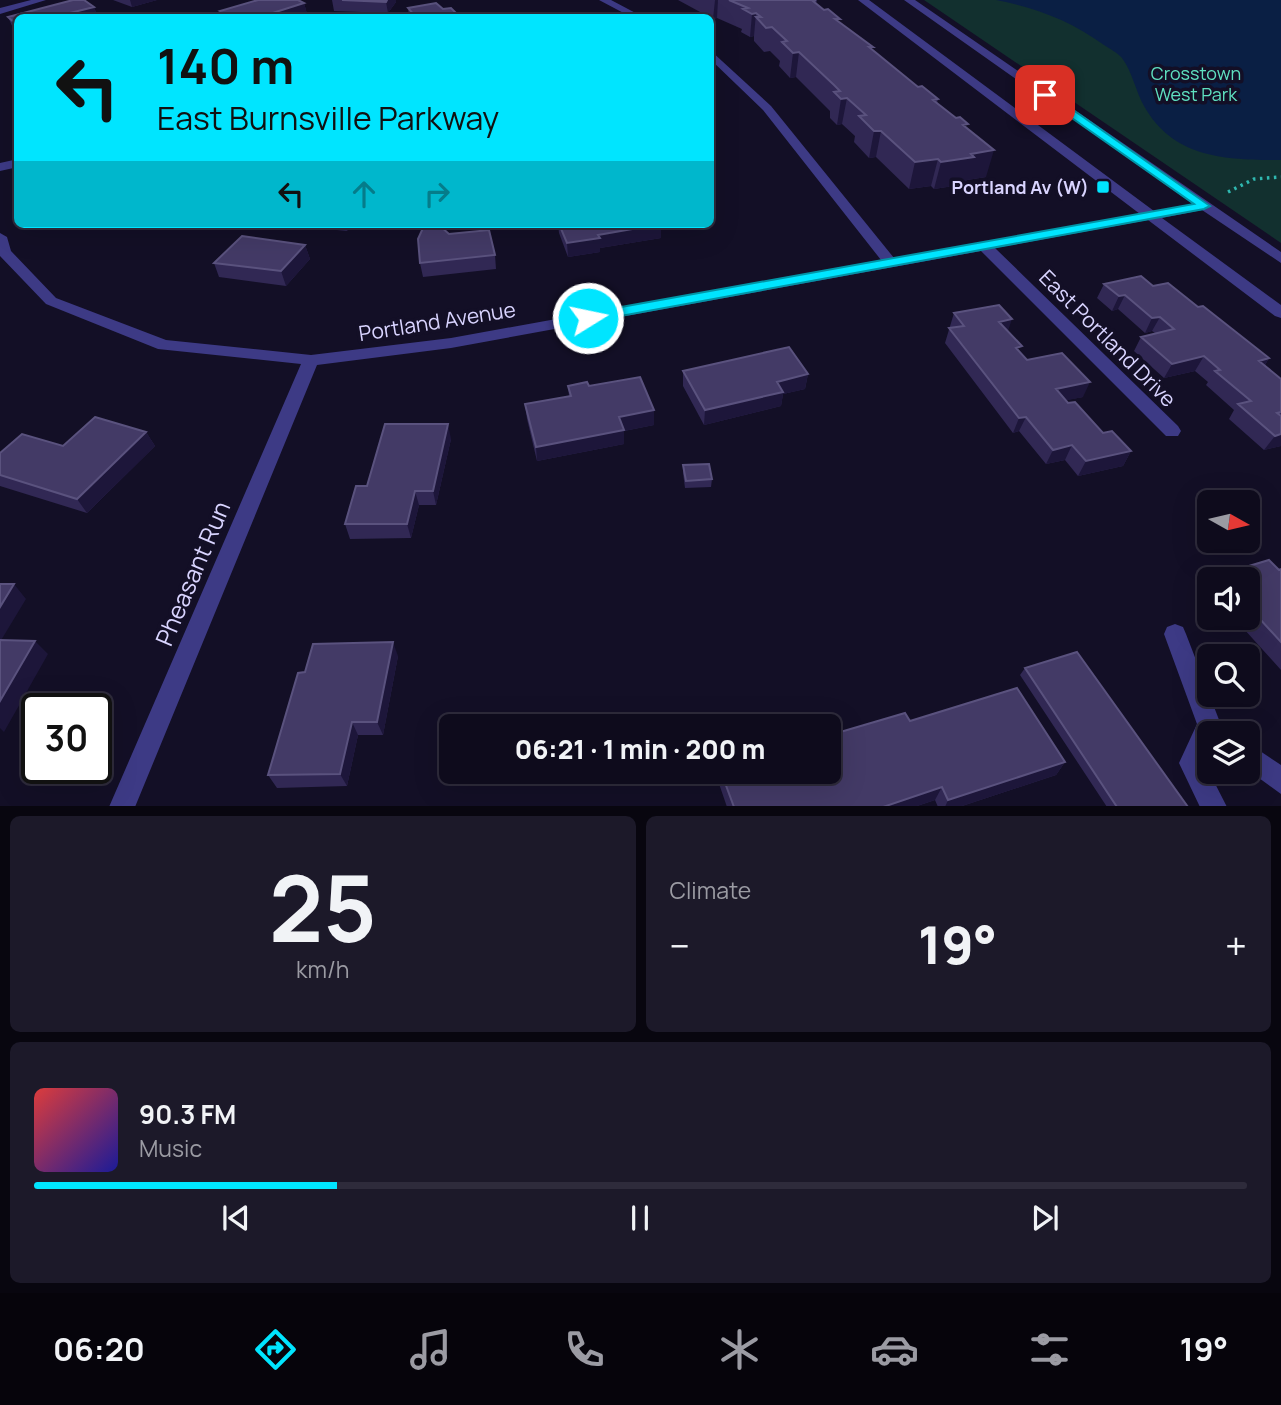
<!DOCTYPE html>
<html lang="en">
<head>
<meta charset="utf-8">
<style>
	body { margin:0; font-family:Manrope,sans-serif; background:#1c1929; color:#f1f3f6; height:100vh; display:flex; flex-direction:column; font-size:26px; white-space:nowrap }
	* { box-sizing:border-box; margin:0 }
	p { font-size:23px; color:#9b9ba3 }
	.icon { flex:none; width:38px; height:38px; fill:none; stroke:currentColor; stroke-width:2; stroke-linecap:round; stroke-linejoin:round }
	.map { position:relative; height:806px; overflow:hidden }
	.drawer { display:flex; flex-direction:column; gap:10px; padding:10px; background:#08060f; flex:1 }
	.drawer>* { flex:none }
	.hud { position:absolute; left:14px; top:14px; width:700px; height:214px; border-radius:10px; box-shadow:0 7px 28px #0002,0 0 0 2px #2e2b3b; background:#00e5ff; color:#111; overflow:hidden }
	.needle { width:46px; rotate:98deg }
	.tools { position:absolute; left:1197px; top:490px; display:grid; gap:14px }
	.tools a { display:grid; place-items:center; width:63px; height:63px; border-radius:10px; background:#0e0b1c; box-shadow:0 7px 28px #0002,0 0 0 2px #2e2b3b; font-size:35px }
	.speed { position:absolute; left:21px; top:693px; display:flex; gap:14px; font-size:35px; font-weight:700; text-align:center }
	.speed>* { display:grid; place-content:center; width:91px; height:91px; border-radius:50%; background:#0e0b1c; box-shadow:0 7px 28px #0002,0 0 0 2px #2e2b3b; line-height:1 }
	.speed .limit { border:4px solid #111; border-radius:10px; background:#fff; color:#111 }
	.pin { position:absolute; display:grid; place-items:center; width:60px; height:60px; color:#fff; margin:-30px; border-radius:14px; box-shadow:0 4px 10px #0006 }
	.me { position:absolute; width:77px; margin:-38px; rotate:80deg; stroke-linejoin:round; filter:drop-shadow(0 0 5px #0008) }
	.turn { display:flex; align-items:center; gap:24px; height:147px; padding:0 28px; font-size:32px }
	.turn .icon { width:91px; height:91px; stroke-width:2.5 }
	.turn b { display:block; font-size:49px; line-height:60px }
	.lanes { display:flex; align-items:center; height:66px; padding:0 28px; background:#0003; justify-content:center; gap:35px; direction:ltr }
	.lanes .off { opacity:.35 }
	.big { font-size:52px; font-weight:800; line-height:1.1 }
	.drawer .widget { flex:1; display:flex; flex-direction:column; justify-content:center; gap:10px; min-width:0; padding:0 24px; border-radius:10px; background:#1c1929 }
	.drawer .dial { align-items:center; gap:0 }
	.dial b { font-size:91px; line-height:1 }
	.song { display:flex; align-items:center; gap:21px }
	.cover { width:84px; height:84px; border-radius:10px; background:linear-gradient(135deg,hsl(0 70% 55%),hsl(240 70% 35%)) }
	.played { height:7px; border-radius:4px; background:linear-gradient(90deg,#00e5ff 25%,#2e2b3b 25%) }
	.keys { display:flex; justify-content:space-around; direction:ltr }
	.heat { display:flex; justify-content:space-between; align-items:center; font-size:38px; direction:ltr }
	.drawer .tiles { flex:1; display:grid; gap:10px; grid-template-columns:1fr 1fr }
	.widget:last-child { grid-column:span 2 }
	.trip { position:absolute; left:439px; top:714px; width:402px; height:70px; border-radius:10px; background:#0e0b1c; box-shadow:0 7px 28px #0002,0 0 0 2px #2e2b3b; font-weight:800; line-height:70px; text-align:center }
	.menu { display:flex; height:112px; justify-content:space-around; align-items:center; background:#06040b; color:#9b9ba3 }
	.menu .icon { width:49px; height:49px }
	.menu .current { color:#00e5ff }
	.menu b { font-size:32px; color:#f1f3f6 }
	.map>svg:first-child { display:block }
</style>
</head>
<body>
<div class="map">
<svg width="1281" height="807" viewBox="0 0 1281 807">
	<rect width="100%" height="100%" fill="#130f26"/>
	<path fill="#12302f" d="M924 0H1281V243Z"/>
	<path fill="#0a1f44" d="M996 0H1281V160C1227 160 1174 159 1144 106 1136 92 1132 71 1122 58 1118 53 1110 49 1104 45 1071 21 1037 8 996 0Z"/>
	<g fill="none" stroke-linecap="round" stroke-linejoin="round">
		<path stroke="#2fb8b0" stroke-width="3.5" stroke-dasharray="2.5 4.5" stroke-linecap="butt" d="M1228 192 1254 179 1281 177"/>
		<path fill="#3d3a85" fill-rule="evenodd" d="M31 0H46L0 14V8Z
			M599 0H611L645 18H633Z
			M858 0H869L1154 211 1193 204 904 0H915L1281 252V263L1202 210 1162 218 1281 305V318L1275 316 1148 220 995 248 1178 426 1181 431 1178 436H1166L981 251 451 348 317 365 135 807H109L301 364 158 349 46 304 0 256V233L7 237 11 251 56 298 166 340 311 355 451 338 881 260 763 110 710 59V50L771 106 894 258 1140 214Z
			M18 159V167L0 171V163Z
			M1175 624 1183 627 1186 634 1221 725 1218 733H1209V751L1204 762 1227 807H1200L1179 763 1197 724 1164 634 1167 627Z
			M1248 743 1281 765V794L1248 770Z"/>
	</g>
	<path fill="#312854" d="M113 0H157L132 7Z
		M332 0H396V2L388 13 334 11Z
		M678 0H817L816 4 873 50 918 87 938 99 937 103 967 128 986 177 967 180 966 184 934 189 931 186 909 189 876 157 869 158 854 142 855 136 842 124 837 125 830 118V111L796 77 790 78 779 66 780 61 770 51 764 52 754 41V36L750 37 741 32 742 29 717 18 713 19Z
		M304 3 307 14 296 18H222L220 11Z
		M94 7 98 18H18V32L13 28 8 17Z
		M408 8 443 9 461 18H409Z
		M335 224H352L347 231 337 230Z
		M558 224H661V238L600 248V252L568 257 559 233Z
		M449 234 495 255 496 269 423 277 420 263Z
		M305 245 310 259 286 286 219 277 214 263Z
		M1104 284 1153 286 1198 307 1269 358 1265 365 1281 379V446L1264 450 1229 419 1234 410 1206 385 1208 382 1195 371 1164 378 1134 351 1141 337 1155 333 1152 331 1145 333 1118 309 1112 311 1097 298Z
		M954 313 1008 331 1020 352 1027 360 1083 397 1066 400 1103 433 1131 451 1123 466 1078 476 1065 460 1046 464 1019 431 1013 433 945 343Z
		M683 371 808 374 805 389 783 394 781 406 704 425 683 386Z
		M568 386 654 425 624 431V444L537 461 527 419 525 404 569 396Z
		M146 432 155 446 87 513 0 486V453L63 446Z
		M451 439 436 505H419L411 538 350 539 345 524 367 486Z
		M683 465 712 479 711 487 685 488 683 473Z
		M1281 569V670L1234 618H1248V579H1216L1219 575Z
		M398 656 383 735H358L347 786 277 788 268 775 305 672Z
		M1025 668 1188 807H1107L1020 675Z
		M910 721 1065 762 1056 775 959 807H938L935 800 914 807H727L715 772H830Z"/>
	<path fill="#1d163a" d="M130 0H157L132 7Z
		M387 0H396V2L388 13 386 2Z
		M715 0H718L717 18 713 19Z
		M304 3 307 14 296 18H257Z
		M94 7 98 18H50Z
		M756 13 754 36 750 37 752 14Z
		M799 52 796 77 790 78 793 53Z
		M847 98 842 124 837 125 841 99Z
		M874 131H881L876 157 869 158Z
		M994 150 986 177 967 180 966 184 934 189 941 162 971 154Z
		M938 159 931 186 909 189 915 162Z
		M345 224H352L347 231Z
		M661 224V238L600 248V252L568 257 567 243 598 235Z
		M305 245 310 259 286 286 281 271Z
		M1125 295 1118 309 1112 311 1119 296Z
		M1160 317 1152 331 1145 333 1152 318Z
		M1012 319 1007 334 999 322Z
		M1204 356 1195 371 1164 378 1172 364Z
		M1269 358 1260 373 1259 361Z
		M808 374 805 389 783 394 781 406 704 425 705 410 777 382Z
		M1090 382 1083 397 1049 404 1056 389Z
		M654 410V425L624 431V444L537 461 536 447 619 417Z
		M1026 417 1019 431 1013 433 1019 418Z
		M448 424 451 439 436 505 433 491Z
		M146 432 155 446 87 513 77 499Z
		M1281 434V446L1264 450 1275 436Z
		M1072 445 1065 460 1046 464 1053 450Z
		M1131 451 1123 466 1078 476 1086 461Z
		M415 491 419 505 411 538 407 524Z
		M14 584 26 599 0 642V607Z
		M35 641 48 654 4 732 0 728V701Z
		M393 642 398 656 383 735 377 722Z
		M352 722 358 735 347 786 340 774Z
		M1065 762 1056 775 959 807H945L948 800Z
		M942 787 935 800 914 807H883Z"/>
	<path fill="#433a66" stroke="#5a527e" stroke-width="2" d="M73 0H84L94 7 50 18H18L17 25 8 17Z
		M258 0H298L304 3 257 18H233L220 11Z
		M342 0H387L386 2Z
		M729 0H816L813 1 824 10 828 9 840 19H835L873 47H869L918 87 922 86 938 99 933 100 956 118 960 117 968 124 963 125 994 150 971 154 974 157 941 162 938 159 915 162 881 131H874L859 116 866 115 847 98 841 99 834 92 840 91 834 85 799 52 793 53 782 42 787 41 772 27 766 28 756 17H761L756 13 752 14 743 9 748 8Z
		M436 3 443 9 451 8 461 18H424L421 15 415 16 408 8Z
		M559 224H661L598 235 600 238 567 243Z
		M440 226 449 234 489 230 495 255 420 263 418 239 423 228Z
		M242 236 305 245 281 271 214 263Z
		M1141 276 1153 286 1168 283 1198 307 1203 306 1269 358 1259 361 1281 379V412L1277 413 1281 416V434L1275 436 1238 404 1251 401 1215 371 1220 370 1204 356 1172 364 1141 337 1174 329 1160 317 1152 318 1125 295 1119 296 1104 284Z
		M999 305 1012 319 999 322 1022 346 1016 348 1027 360 1062 353 1090 382 1056 389 1068 403 1075 402 1103 433 1112 431 1131 451 1086 461 1072 445 1053 450 1026 417 1019 418 949 328 964 326 954 313Z
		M789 347 808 374 777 382 783 392 705 410 683 371Z
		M640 377 654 410 619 417 624 430 536 447 525 404 571 396 568 386 587 382 589 386Z
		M95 417 146 432 77 499 0 475V453L22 434 63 446Z
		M385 424H448L433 491H415L407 524H345L356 486H367Z
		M709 464 712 479 686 481 683 465Z
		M1269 560 1279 570 1281 569V642L1248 606V579H1223L1219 575Z
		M0 584H14L0 607Z
		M0 640 35 641 0 701Z
		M393 642 377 722H352L340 774 268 775 298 673 305 672 313 644Z
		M1077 652 1188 807H1117L1025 668Z
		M1017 688 1065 762 948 800 942 787 883 807H734L721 772H830V735L905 713 910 721Z"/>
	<path fill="#00e5ff" stroke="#0095a6" stroke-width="2" d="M1042 93H1049L1210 206 1204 209 588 322 581 318 588 313 1194 204 1042 97Z"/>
	<rect fill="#00e5ff" stroke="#130f26" stroke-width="2.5" x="1096" y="180" width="14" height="14" rx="3.5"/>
	<g text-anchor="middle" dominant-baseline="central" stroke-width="7" stroke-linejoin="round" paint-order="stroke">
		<g font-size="18" fill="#5fe0c0" stroke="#130f26">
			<text x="1196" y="73">Crosstown<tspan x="1196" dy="21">West Park</tspan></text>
		</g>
		<g font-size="18" font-weight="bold" fill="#d9d4ff" stroke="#130f26" text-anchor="end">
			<text x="1089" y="187">Portland Av (W)</text>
		</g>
		<g font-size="21" fill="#d9d4ff" stroke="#130f26">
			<text transform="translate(437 321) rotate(-9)">Portland Avenue</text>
			<text transform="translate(1108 338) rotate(45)">East Portland Drive</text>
		</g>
		<g font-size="24" fill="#d9d4ff" stroke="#130f26">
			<text transform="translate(192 573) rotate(-67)">Pheasant Run</text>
		</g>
	</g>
</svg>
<div class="tools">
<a><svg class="needle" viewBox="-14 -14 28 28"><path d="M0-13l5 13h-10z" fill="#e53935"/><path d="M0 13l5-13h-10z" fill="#9b9ba3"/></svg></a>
<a><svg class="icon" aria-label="sound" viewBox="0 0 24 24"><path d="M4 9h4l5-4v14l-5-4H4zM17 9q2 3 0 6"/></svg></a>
<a><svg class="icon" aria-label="search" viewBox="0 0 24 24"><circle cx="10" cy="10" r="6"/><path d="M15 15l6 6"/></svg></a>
<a><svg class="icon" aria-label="layers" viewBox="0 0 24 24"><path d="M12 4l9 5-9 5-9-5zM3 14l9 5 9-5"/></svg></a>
</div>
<div class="speed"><div class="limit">30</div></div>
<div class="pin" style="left:1045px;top:95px;background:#d93025"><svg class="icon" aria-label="arrive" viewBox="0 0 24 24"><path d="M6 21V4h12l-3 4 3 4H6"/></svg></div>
<svg class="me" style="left:588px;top:318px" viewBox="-20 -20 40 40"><circle r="17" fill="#00e5ff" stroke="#fff" stroke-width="3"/><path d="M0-11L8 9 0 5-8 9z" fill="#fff"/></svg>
<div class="trip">06:21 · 1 min · 200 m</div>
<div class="hud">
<div class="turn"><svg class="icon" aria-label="left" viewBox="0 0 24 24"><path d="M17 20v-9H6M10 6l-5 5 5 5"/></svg><div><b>140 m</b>East Burnsville Parkway</div></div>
<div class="lanes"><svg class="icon" aria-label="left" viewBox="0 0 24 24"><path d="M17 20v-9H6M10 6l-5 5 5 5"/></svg><svg class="icon off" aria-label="ahead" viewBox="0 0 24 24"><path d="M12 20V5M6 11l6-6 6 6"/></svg><svg class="icon off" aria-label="right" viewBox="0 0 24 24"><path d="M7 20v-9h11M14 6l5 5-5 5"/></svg></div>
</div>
</div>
<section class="drawer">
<div class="tiles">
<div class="widget dial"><b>25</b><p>km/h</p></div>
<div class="widget"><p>Climate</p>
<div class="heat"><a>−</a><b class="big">19°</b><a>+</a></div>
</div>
<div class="widget">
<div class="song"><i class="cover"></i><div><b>90.3 FM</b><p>Music</p></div></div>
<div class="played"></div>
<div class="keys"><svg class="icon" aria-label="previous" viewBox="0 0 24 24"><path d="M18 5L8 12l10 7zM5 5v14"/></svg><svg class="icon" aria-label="pause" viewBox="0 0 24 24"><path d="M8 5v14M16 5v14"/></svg><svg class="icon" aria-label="next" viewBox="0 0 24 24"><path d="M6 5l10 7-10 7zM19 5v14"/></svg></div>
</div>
</div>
</section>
<nav class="menu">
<b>06:20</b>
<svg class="icon current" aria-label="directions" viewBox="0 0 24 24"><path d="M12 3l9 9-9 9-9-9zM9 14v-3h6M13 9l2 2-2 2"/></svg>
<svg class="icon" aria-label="music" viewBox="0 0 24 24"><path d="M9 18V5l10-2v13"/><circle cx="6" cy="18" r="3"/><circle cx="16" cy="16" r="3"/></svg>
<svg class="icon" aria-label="phone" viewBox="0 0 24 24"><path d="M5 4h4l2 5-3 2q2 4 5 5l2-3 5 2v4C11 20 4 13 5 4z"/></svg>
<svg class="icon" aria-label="climate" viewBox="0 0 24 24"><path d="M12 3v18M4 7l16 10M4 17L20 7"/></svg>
<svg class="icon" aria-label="car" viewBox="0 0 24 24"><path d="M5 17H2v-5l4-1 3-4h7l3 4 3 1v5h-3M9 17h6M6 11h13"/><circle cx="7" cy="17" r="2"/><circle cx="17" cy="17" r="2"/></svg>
<svg class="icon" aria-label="filters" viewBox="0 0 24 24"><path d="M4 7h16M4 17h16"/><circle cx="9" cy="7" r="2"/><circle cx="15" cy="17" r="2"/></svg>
<b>19°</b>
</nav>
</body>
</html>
